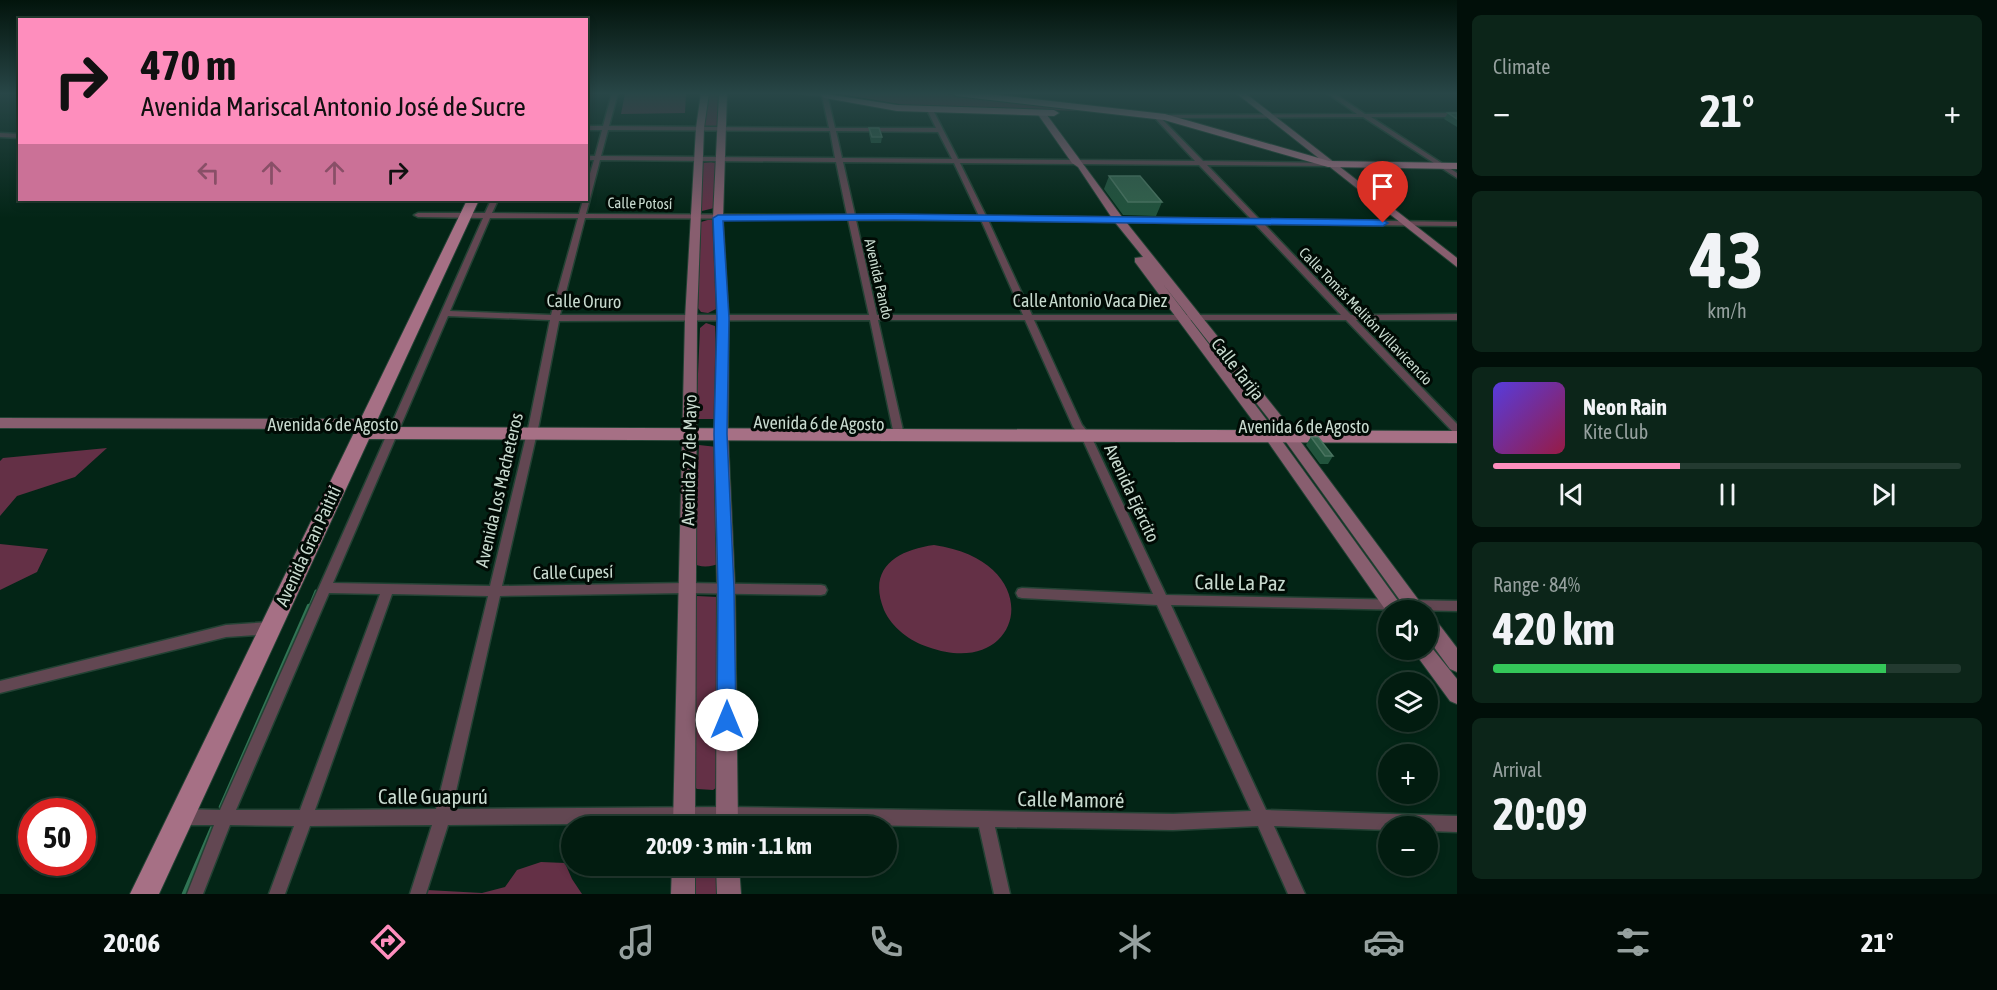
<!DOCTYPE html>
<html lang="en">
<head>
<meta charset="utf-8">
<style>
	body { margin:0; font-family:"Asap Condensed",sans-serif; background:#0c2519; color:#f1f3f6; height:100vh; display:flex; flex-direction:column; font-size:22px; white-space:nowrap }
	* { box-sizing:border-box; margin:0 }
	p { font-size:20px; color:#96a19f }
	.icon { flex:none; width:33px; height:33px; fill:none; stroke:currentColor; stroke-width:2; stroke-linecap:round; stroke-linejoin:round }
	.map { position:relative; flex:1; overflow:hidden }
	.drawer { display:flex; flex-direction:column; gap:15px; padding:15px; background:#010f09; width:540px }
	.drawer>* { flex:none }
	.banner { position:absolute; left:18px; top:18px; width:570px; height:183px; border-radius:0px; box-shadow:0 3px 9px #0003,0 0 0 2px #233a30; background:#fe8ebd; color:#111; overflow:hidden }
	.tools { position:absolute; left:1378px; top:600px; display:grid; gap:12px }
	.tools a { display:grid; place-items:center; width:60px; height:60px; border-radius:50%; background:#021c10; box-shadow:0 3px 9px #0003,0 0 0 2px #233a30; font-size:30px }
	.speed { position:absolute; left:18px; top:798px; display:flex; gap:12px; font-size:30px; font-weight:700; text-align:center }
	.speed>* { display:grid; place-content:center; width:78px; height:78px; border-radius:50%; background:#021c10; box-shadow:0 3px 9px #0003,0 0 0 2px #233a30; line-height:1 }
	.speed .limit { border:9px solid #d22; background:#fff; color:#111 }
	.pin { position:absolute; display:grid; place-items:center; width:51px; height:51px; color:#fff; margin:-62px -26px; border-radius:50% 50% 50% 0; rotate:-45deg; box-shadow:0 0 6px #0007 }
	.pin .icon { rotate:45deg }
	.me { position:absolute; width:66px; margin:-33px; rotate:0deg; stroke-linejoin:round; filter:drop-shadow(0 0 4px #0008) }
	.turn { display:flex; align-items:center; gap:21px; height:126px; padding:0 24px; font-size:27px }
	.turn .icon { width:78px; height:78px; stroke-width:2.5 }
	.turn b { display:block; font-size:42px; line-height:51px }
	.lanes { display:flex; align-items:center; height:57px; padding:0 24px; background:#0003; justify-content:center; gap:30px; direction:ltr }
	.lanes .off { opacity:.35 }
	.big { font-size:45px; font-weight:700; line-height:1.1 }
	.drawer .widget { flex:1; display:flex; flex-direction:column; justify-content:center; gap:9px; min-width:0; padding:0 21px; border-radius:9px; background:#0c2519 }
	.drawer .dial { align-items:center; gap:0 }
	.dial b { font-size:78px; line-height:1 }
	.song { display:flex; align-items:center; gap:18px }
	.cover { width:72px; height:72px; border-radius:9px; background:linear-gradient(135deg,hsl(250 70% 55%),hsl(340 70% 35%)) }
	.played { height:6px; border-radius:3px; background:linear-gradient(90deg,#fe8ebd 40%,#233a30 40%) }
	.keys { display:flex; justify-content:space-around; direction:ltr }
	.heat { display:flex; justify-content:space-between; align-items:center; font-size:33px; direction:ltr }
	.charge { height:9px; border-radius:4px; background:linear-gradient(90deg,#34c759 84%,#233a30 0) }
	.trip { position:absolute; left:561px; top:816px; width:336px; height:60px; border-radius:30px; background:#021c10; box-shadow:0 3px 9px #0003,0 0 0 2px #233a30; font-weight:700; line-height:60px; text-align:center }
	.tabs { display:flex; height:96px; justify-content:space-around; align-items:center; background:#010b06; color:#96a19f }
	.tabs .icon { width:42px; height:42px }
	.tabs .on { color:#fe8ebd }
	.tabs b { font-size:27px; color:#f1f3f6 }
	main { display:flex; flex:1; min-height:0 }
	.map>svg:first-child { display:block }
</style>
</head>
<body>
<main>
<div class="map">
<svg width="1457" height="894" viewBox="0 0 1457 894">
	<rect width="100%" height="100%" fill="#032516"/>
	<path fill="#643046" d="M625 93H686L685 113 621 114Z
		M705 93H721L719 127H703Z
		M833 93H928L990 97 1087 111 917 107Z
		M711 162 716 163 714 208 702 211 698 208 702 163Z
		M711 219 715 220 718 308 708 313 701 312 698 308 701 222Z
		M706 323 715 326 718 419H696L700 328Z
		M699 445 717 447 720 563C712 567 700 568 692 563L693 517 696 510Z
		M107 448 75 477 17 496 0 516V461L3 458Z
		M0 544 48 549 37 572 0 590Z
		M934 545C1051 562 1024 682 928 647 910 641 892 628 884 610 867 568 897 550 934 545Z
		M697 596 717 597 720 785 713 790 697 789 692 784 694 598Z
		M541 862 565 863 572 879 582 894H426L427 890 482 893 505 887 517 870Z
		M693 866H722V894H692Z"/>
	<g fill="none" stroke-linecap="round" stroke-linejoin="round">
		<path stroke="#307454" stroke-width="3" d="M309 608 316 591"/>
		<path stroke="#307454" stroke-width="4.5" d="M221 807 309 606
			M184 894 213 826"/>
		<g stroke="#234234" stroke-width="3">
			<path id="street" d="M612 93H618L609 126 829 128 822 96 799 93 827 94 835 128H936L927 110 930 108 933 110 958 159 1195 161 1154 117V115L1357 114 1327 93H1334L1365 114 1457 113V117H1371L1457 173V178L1363 117 1161 118 1203 161 1330 163 1331 164 1328 166 1207 165 1259 219 1457 222V226L1264 224 1351 315 1457 314V320H1356L1457 424V433L1453 432 1346 320H1034L1082 425 1091 436 1166 595 1457 601V611L1171 605 1266 810 1457 816V832L1428 831V826H1389V830L1274 826 1305 894H1288L1258 826 1173 830 995 827 1010 894H994L979 827 727 823 448 825 426 894H410L432 825 310 826 285 894H269L294 826 230 825 203 894H187L214 825H183L177 823 175 817 177 811 183 809 220 810 483 218 418 217 414 215 418 213H485L491 200H498L492 213 579 214 583 200H586V187L594 160H586V156H595L602 130H586V126H603ZM608 130 830 131 835 158 601 156ZM836 131 938 132 952 159 842 158ZM600 160 836 162 847 215 586 214ZM843 162 954 163 979 216 855 215ZM960 163 1199 165 1251 219 986 216ZM490 218H578L551 315 450 311ZM585 218 848 219 869 315H560ZM856 220H981L1023 315H877ZM988 220 1255 224 1341 315H1032ZM448 316 550 320 529 424 490 586 333 583ZM870 320 894 435 899 439 904 435 878 320H1025L1073 427 1082 438 1153 594 1022 588 1018 589 1016 593 1018 597 1022 598 1157 605 1251 811 1173 814 727 807 452 809 500 596 686 593 821 595 825 594 827 590 825 586 821 585 686 583 502 586 539 424 559 321ZM329 593 380 594 300 810H236ZM392 594 488 596 436 809 315 810Z
				M0 133 20 134V138L0 137Z
				M269 622 274 624 275 628 274 632 269 634 226 637 0 693V681L226 625Z"/>
		</g>
		<g stroke="#234234" stroke-width="2">
			<path id="secondary" d="M701 93H709L704 128 697 319 695 826H673L685 319 696 128Z
				M719 93H727L723 218 729 318 728 434 735 588 738 826H716L717 588 714 434 717 318 713 218Z
				M1236 93H1245L1457 258V267Z
				M1038 111H1044L1122 217 1286 422 1426 610H1407L1276 428 1163 284 1269 423 1401 605 1404 610H1389V615L1259 429 1135 262V258L1143 257 1114 221 1078 167 1072 163 1037 113Z
				M0 418 366 419 373 424 366 429 0 428Z
				M1428 617 1435 619 1457 648V672L1450 669 1428 639Z
				M1428 643 1457 679V704L1450 701 1417 656 1415 650H1428Z
				M672 866H695V894H671Z
				M716 866H739L741 894H717Z"/>
		</g>
		<g stroke="#234234" stroke-width="2">
			<path id="primary" d="M820 93 897 105 1054 110 1059 113 1054 116 897 111 825 98 822 97Z
				M951 93H981L1165 114 1329 161 1457 163V169L1328 167 1164 120 956 96Z
				M467 200H479L374 427 1457 431V443L369 439 159 894H130Z"/>
		</g>
		<use href="#street" fill="#624752" fill-rule="evenodd"/>
		<use href="#secondary" fill="#885e6f" fill-rule="evenodd"/>
		<use href="#primary" fill="#a67085" fill-rule="evenodd"/>
	</g>
	<path fill="#21533c" d="M1448 113H1457V127L1444 119Z
		M869 128 882 137 881 143H871L869 134Z
		M1109 176 1162 202 1156 216 1123 215 1104 189Z
		M1311 437 1333 456 1328 464H1320L1306 445Z"/>
	<path fill="#33624c" stroke="#4a7460" stroke-width="1.5" d="M1448 113H1457V119Z
		M869 128H879L882 137H872Z
		M1109 176H1140L1162 202H1128Z
		M1311 437H1318L1333 456H1325Z"/>
	<linearGradient id="sky" x2="0" y2="1"><stop stop-color="#02140c"/><stop offset="0.43" stop-color="#284647"/><stop offset="1" stop-color="#284647" stop-opacity="0"/></linearGradient>
	<rect width="1457" height="218" fill="url(#sky)"/>
	<path fill="#1a73e8" stroke="#114b97" stroke-width="1.5" d="M895 214 1383 220 1388 223 1383 226 895 220 723 221 729 318 727 434 734 588 736 720 733 726 727 729 720 726 717 720 718 588 714 434 717 318 713 218 718 215Z"/>
	<g text-anchor="middle" dominant-baseline="central" stroke-width="6" stroke-linejoin="round" paint-order="stroke">
		<g font-size="15" fill="#c8dacf" stroke="#010b05">
			<text transform="translate(640 203) rotate(1)">Calle Potosí</text>
			<text transform="translate(879 279) rotate(77)">Avenida Pando</text>
			<text transform="translate(1366 316) rotate(46)">Calle Tomás Melitón Villavicencio</text>
		</g>
		<g font-size="18" fill="#c8dacf" stroke="#010b05">
			<text x="1090" y="300">Calle Antonio Vaca Diez</text>
			<text transform="translate(584 301) rotate(1)">Calle Oruro</text>
			<text transform="translate(1238 369) rotate(52)">Calle Tarija</text>
			<text transform="translate(819 423) rotate(1)">Avenida 6 de Agosto</text>
			<text x="333" y="424">Avenida 6 de Agosto</text>
			<text x="1304" y="426">Avenida 6 de Agosto</text>
			<text transform="translate(689 460) rotate(-89)">Avenida 27 de Mayo</text>
			<text transform="translate(499 490) rotate(-77)">Avenida Los Macheteros</text>
			<text transform="translate(1132 493) rotate(65)">Avenida Ejército</text>
			<text transform="translate(308 546) rotate(-65)">Avenida Gran Paitití</text>
			<text transform="translate(573 572) rotate(-1)">Calle Cupesí</text>
		</g>
		<g font-size="21" fill="#c8dacf" stroke="#010b05">
			<text transform="translate(1240 582) rotate(1)">Calle La Paz</text>
			<text x="433" y="796">Calle Guapurú</text>
			<text transform="translate(1071 799) rotate(1)">Calle Mamoré</text>
		</g>
	</g>
</svg>
<div class="tools">
<a><svg class="icon" aria-label="sound" viewBox="0 0 24 24"><path d="M4 9h4l5-4v14l-5-4H4zM17 9q2 3 0 6"/></svg></a>
<a><svg class="icon" aria-label="layers" viewBox="0 0 24 24"><path d="M12 4l9 5-9 5-9-5zM3 14l9 5 9-5"/></svg></a>
<a>+</a>
<a>−</a>
</div>
<div class="speed"><div class="limit">50</div></div>
<div class="pin" style="left:1383px;top:223px;background:#d93025"><svg class="icon" aria-label="arrive" viewBox="0 0 24 24"><path d="M6 21V4h12l-3 4 3 4H6"/></svg></div>
<svg class="me" style="left:727px;top:720px" viewBox="-20 -20 40 40"><circle r="19" fill="#fff"/><path d="M0-13L10 11 0 6-10 11z" fill="#1a73e8"/></svg>
<div class="trip">20:09 · 3 min · 1.1 km</div>
<div class="banner">
<div class="turn"><svg class="icon" aria-label="right" viewBox="0 0 24 24"><path d="M7 20v-9h11M14 6l5 5-5 5"/></svg><div><b>470 m</b>Avenida Mariscal Antonio José de Sucre</div></div>
<div class="lanes"><svg class="icon off" aria-label="left" viewBox="0 0 24 24"><path d="M17 20v-9H6M10 6l-5 5 5 5"/></svg><svg class="icon off" aria-label="ahead" viewBox="0 0 24 24"><path d="M12 20V5M6 11l6-6 6 6"/></svg><svg class="icon off" aria-label="ahead" viewBox="0 0 24 24"><path d="M12 20V5M6 11l6-6 6 6"/></svg><svg class="icon" aria-label="right" viewBox="0 0 24 24"><path d="M7 20v-9h11M14 6l5 5-5 5"/></svg></div>
</div>
</div>
<section class="drawer">
<div class="widget"><p>Climate</p>
<div class="heat"><a>−</a><b class="big">21°</b><a>+</a></div>
</div>
<div class="widget dial"><b>43</b><p>km/h</p></div>
<div class="widget">
<div class="song"><i class="cover"></i><div><b>Neon Rain</b><p>Kite Club</p></div></div>
<div class="played"></div>
<div class="keys"><svg class="icon" aria-label="previous" viewBox="0 0 24 24"><path d="M18 5L8 12l10 7zM5 5v14"/></svg><svg class="icon" aria-label="pause" viewBox="0 0 24 24"><path d="M8 5v14M16 5v14"/></svg><svg class="icon" aria-label="next" viewBox="0 0 24 24"><path d="M6 5l10 7-10 7zM19 5v14"/></svg></div>
</div>
<div class="widget"><p>Range · 84%</p><b class="big">420 km</b><div class="charge"></div></div>
<div class="widget"><p>Arrival</p><b class="big">20:09</b></div>
</section>
</main>
<nav class="tabs">
<b>20:06</b>
<svg class="icon on" aria-label="directions" viewBox="0 0 24 24"><path d="M12 3l9 9-9 9-9-9zM9 14v-3h6M13 9l2 2-2 2"/></svg>
<svg class="icon" aria-label="music" viewBox="0 0 24 24"><path d="M9 18V5l10-2v13"/><circle cx="6" cy="18" r="3"/><circle cx="16" cy="16" r="3"/></svg>
<svg class="icon" aria-label="phone" viewBox="0 0 24 24"><path d="M5 4h4l2 5-3 2q2 4 5 5l2-3 5 2v4C11 20 4 13 5 4z"/></svg>
<svg class="icon" aria-label="climate" viewBox="0 0 24 24"><path d="M12 3v18M4 7l16 10M4 17L20 7"/></svg>
<svg class="icon" aria-label="car" viewBox="0 0 24 24"><path d="M5 17H2v-5l4-1 3-4h7l3 4 3 1v5h-3M9 17h6M6 11h13"/><circle cx="7" cy="17" r="2"/><circle cx="17" cy="17" r="2"/></svg>
<svg class="icon" aria-label="filters" viewBox="0 0 24 24"><path d="M4 7h16M4 17h16"/><circle cx="9" cy="7" r="2"/><circle cx="15" cy="17" r="2"/></svg>
<b>21°</b>
</nav>
</body>
</html>
